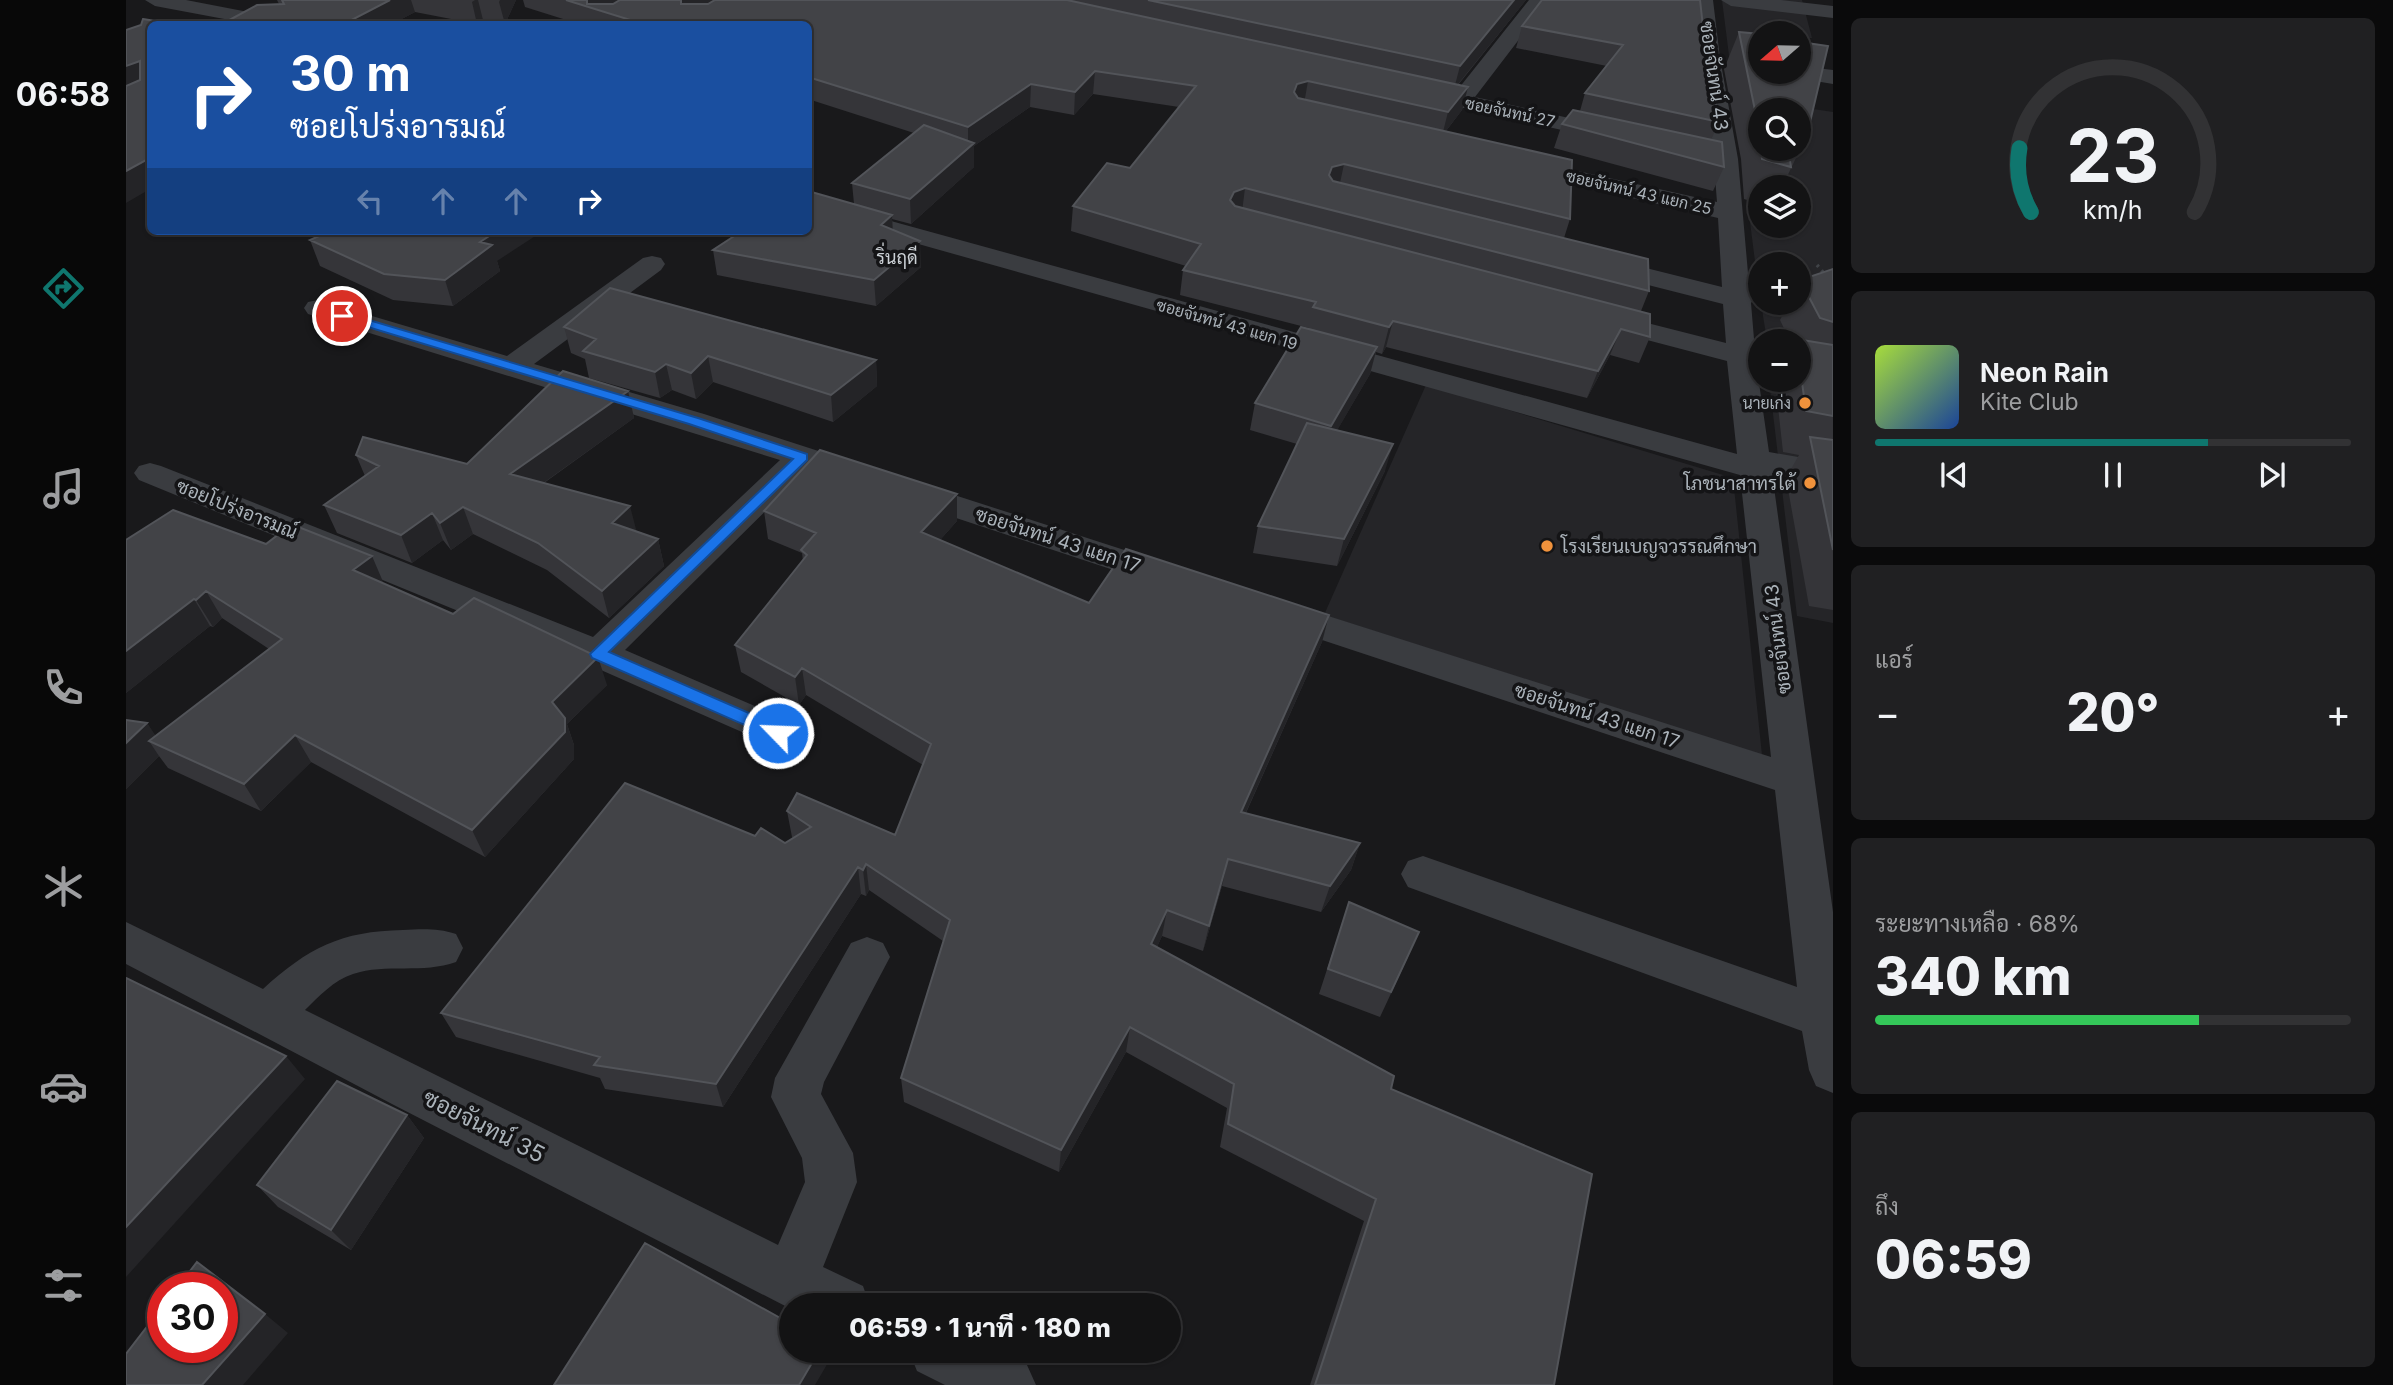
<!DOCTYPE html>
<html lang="th">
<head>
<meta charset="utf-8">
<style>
	body { margin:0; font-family:Inter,Sarabun,sans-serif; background:#202022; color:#f1f3f6; height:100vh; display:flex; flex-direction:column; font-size:26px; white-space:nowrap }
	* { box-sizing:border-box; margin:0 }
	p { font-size:23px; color:#9d9ea0 }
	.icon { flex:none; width:38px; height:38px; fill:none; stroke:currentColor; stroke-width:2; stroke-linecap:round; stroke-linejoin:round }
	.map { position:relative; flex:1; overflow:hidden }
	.sheet { display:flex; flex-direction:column; gap:18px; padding:18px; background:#0a0a0b; width:560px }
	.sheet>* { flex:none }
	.guide { position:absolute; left:21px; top:21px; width:665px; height:214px; border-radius:10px; box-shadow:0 2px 5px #0004,0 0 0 2px #323234; background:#1a4fa0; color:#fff; overflow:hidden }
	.needle { width:46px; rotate:250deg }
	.fabs { position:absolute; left:1622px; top:21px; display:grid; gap:14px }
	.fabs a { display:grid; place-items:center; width:63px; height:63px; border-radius:50%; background:#131314; box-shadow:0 2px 5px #0004,0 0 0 2px #323234; font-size:35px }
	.speed { position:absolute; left:21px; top:1272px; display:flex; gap:14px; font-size:35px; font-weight:700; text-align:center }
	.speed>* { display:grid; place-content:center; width:91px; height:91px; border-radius:50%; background:#131314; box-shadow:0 2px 5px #0004,0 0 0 2px #323234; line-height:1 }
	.speed .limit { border:10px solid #d22; background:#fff; color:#111 }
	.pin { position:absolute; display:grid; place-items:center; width:60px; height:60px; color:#fff; margin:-30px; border:4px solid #fff; border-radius:50%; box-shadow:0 2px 7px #0007 }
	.me { position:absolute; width:77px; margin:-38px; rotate:294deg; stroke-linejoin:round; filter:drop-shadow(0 0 5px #0008) }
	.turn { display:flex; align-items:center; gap:24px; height:147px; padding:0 28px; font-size:32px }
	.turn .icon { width:91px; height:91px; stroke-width:2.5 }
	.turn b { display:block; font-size:49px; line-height:60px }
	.lanes { display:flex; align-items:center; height:66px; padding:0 28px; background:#0003; justify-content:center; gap:35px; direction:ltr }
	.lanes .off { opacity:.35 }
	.big { font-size:52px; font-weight:800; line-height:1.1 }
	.sheet .widget { flex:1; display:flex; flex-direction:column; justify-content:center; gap:10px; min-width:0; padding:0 24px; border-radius:10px; background:#202022 }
	.sheet .dial { align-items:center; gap:0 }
	.dial svg { height:182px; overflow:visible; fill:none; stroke:#323234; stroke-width:7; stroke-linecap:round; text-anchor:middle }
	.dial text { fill:#f1f3f6; stroke:none }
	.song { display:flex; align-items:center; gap:21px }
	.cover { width:84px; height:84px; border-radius:10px; background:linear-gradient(135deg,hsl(80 70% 55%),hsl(220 70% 35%)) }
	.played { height:7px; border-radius:4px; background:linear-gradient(90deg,#0f766e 70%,#323234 70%) }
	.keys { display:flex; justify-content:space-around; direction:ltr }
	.heat { display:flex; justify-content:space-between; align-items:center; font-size:38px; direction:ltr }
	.charge { height:10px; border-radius:5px; background:linear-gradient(90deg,#34c759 68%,#323234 0) }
	.trip { position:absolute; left:653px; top:1293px; width:402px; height:70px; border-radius:35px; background:#131314; box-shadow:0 2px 5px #0004,0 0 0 2px #323234; font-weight:800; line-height:70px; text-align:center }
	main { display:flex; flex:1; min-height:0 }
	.menu { display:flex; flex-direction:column; width:126px; justify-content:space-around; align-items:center; background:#080808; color:#9d9ea0 }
	.menu .icon { width:49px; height:49px }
	.menu .active { color:#0f766e }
	.menu b { font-size:32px; color:#f1f3f6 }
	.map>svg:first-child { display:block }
</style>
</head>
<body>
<main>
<nav class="menu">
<b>06:58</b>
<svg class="icon active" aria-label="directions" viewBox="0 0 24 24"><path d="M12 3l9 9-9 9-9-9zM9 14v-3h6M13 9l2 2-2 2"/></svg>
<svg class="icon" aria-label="music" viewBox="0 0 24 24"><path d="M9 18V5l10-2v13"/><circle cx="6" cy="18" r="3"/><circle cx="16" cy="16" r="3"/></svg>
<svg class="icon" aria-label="phone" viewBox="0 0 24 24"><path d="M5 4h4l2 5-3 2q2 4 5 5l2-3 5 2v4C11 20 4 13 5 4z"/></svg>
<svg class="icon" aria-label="climate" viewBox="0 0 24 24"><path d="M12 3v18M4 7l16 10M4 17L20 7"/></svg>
<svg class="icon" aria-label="car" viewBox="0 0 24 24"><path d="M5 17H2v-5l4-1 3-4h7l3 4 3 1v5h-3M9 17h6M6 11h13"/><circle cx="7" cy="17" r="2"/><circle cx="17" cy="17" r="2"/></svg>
<svg class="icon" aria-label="filters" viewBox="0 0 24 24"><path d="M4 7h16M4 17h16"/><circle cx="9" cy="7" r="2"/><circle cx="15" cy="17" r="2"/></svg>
</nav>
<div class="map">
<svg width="1707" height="1385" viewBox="0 0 1707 1385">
	<rect width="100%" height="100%" fill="#19191b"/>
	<path fill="#252528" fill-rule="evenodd" d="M1596 0H1676L1686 38H1673V33H1634V72H1673L1687 109 1707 112V370L1673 341H1641L1635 303H1673V264H1634V301ZM1634 110H1673V149H1634ZM1634 187H1673V226H1634Z
		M1643 380H1673L1707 387V623L1671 616Z
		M1300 385 1607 478 1636 755 1198 615Z"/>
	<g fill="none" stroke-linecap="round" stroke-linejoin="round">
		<path stroke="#404347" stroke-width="3.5" stroke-dasharray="2.5 4.5" stroke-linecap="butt" d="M1691 265 1707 284"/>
		<path fill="#3a3c40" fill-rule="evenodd" d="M19 0H60L154 18 161 20 164 24H125L29 6Z
			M1403 0H1423L1349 97 1497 130 1501 135 1497 140 1489 142 1280 95 1277 90 1280 85 1288 83 1329 93Z
			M1567 0H1587L1594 58 1612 159 1624 296 1627 300 1625 303 1629 351 1634 352V370L1631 369 1643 452 1707 463V483L1646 473 1707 912V1093L1690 1086 1683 1070 1676 1031 1282 887 1275 874 1282 861 1297 856 1671 987 1649 790 1136 620 1131 611 1136 602 1149 599 1645 757 1614 475 707 220 703 215 707 210 716 207 725 210 1611 454 1601 361 1464 325 1460 319 1464 313 1474 311 1600 343 1597 304 1463 270 1459 264 1463 258 1472 256 1596 287 1592 218 1385 170 1382 165 1385 160 1394 158 1591 202C1587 135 1573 68 1567 0Z
			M1595 0H1655L1707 6V18L1605 6Z
			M1673 66 1707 70V84L1665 77 1662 72H1673Z
			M526 256 535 258 539 264 535 270 408 364 578 414 1054 568 1060 576 1054 584 1042 588 1030 584 682 469 499 650 666 722 672 733 666 744 652 748 459 663 13 480 8 473 13 466 24 463 35 466 467 637 654 460 182 314 178 308 182 302 192 300 381 356 517 258Z
			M0 922 137 989C182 948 215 931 277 930 296 929 312 928 330 934L337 948 330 962C297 974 260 963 227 974 208 980 192 997 179 1010L652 1245 679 1182 676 1158 645 1097 649 1078 725 943 741 937 757 943 764 957 698 1082 695 1094 727 1153 731 1182 697 1267 737 1286 744 1306H665V1309L266 1104 0 964Z
			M783 1351H873L901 1365 910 1385H819L791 1371Z"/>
	</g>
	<path fill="#353539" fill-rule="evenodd" d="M151 0H390L379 24 357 20 351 24 289 12 266 24H96L153 4Z
		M397 0H1400L1332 85 1342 87 1336 110 1320 131 1444 219 1438 238 1523 291 1515 311 1524 337 1513 363 1484 355 1461 398 1260 347 1256 354 1250 352 1244 374 1211 430 1259 471 1211 566 1127 553 1132 526 1171 444 1124 430 1129 403 1183 328 1054 295 1057 270 1060 266 945 231 947 206 1004 168 1053 107 967 94 948 115 904 107 848 146V167L785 224 766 219 767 230 795 267 750 306 591 275 587 250 728 204 726 183 788 133 682 99V24H453L399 7Z
		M1396 26 1578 36 1593 122 1585 140 1598 167 1587 191 1428 148 1436 124 1454 111 1459 93 1481 66 1390 48Z
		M1613 32 1634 34V72H1673V38H1677L1681 43 1702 46 1681 135 1656 187H1634V204L1618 199 1615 159 1598 69ZM1634 110H1673V149H1634Z
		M184 240 371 261 374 271 327 306 267 300 194 266Z
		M1707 269V610L1683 606 1660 478 1673 455 1657 452 1649 380H1673V341H1664L1654 320 1663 303H1673V283L1674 280Z
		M438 327 750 360 751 386 707 422 587 382 570 399 546 390 534 398 463 378 459 359 445 353Z
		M502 391 508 418 418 483 511 531 532 539 538 566 483 618 421 570 347 534 325 550 317 540 286 563 211 533 198 505 239 476 230 455 341 464Z
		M831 494V521L814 540 963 603 1203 615 1196 642 1120 813 1234 843 1225 870 1195 912 1096 886 1077 951 1036 936 1031 947 1265 1089 1428 1385H1184L1238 1221 1094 1147 1101 1108 1000 1052 933 1172 778 1102 775 1078 817 941 743 890 740 896 735 894 597 1107 479 1089 474 1078 330 1037 315 1013 629 836 659 843 667 838 666 837 661 811 769 835 797 765 680 695 673 705 615 672 609 645 677 561 676 553 642 539 638 511Z
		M0 540 140 544 258 584 481 685 441 724 448 745V759L359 857 185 762 135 811 42 768 33 756 0 789V720L21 723 29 736 143 649 96 618 87 627 84 626 0 693Z
		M1223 902 1282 957 1254 1017 1193 994Z
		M281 1115 298 1138 225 1250 152 1207 131 1185Z"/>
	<path fill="#242427" d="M264 0H285L289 12 266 24H218Z
		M349 0H352L357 20 351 24 346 2Z
		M374 0H390L379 24 373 2Z
		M461 0H502L479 12 461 7Z
		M555 0H592L558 24 555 4Z
		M1388 0H1400L1328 89 1334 66Z
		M14 61 24 84 0 93V66Z
		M969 71 967 94 948 115 949 92Z
		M1182 81 1178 104 1168 92 1171 84Z
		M905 84 904 107 848 146V167L785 224 784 199 842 149V127Z
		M1342 87 1336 110 1316 136 1322 112Z
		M24 158V189L0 203V171Z
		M1218 164 1213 188 1203 175 1206 167Z
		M1119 188 1116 212 1104 200 1108 192Z
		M766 215 767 240 755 225Z
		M371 231H417L371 261 374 271 327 306 319 280 354 242Z
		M794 241 795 267 750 306 748 280Z
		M1267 321 1260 347 1256 354 1263 327Z
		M1495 329 1484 355 1461 398 1472 371Z
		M1251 347 1244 374 1198 453 1205 426Z
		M582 356 587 382 570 399 565 373Z
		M750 360 751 386 707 422 705 395Z
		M540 364 546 390 534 398 529 372Z
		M502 391 508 418 392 501 384 474Z
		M1267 444 1259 471 1211 566 1218 539Z
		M831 494V521L796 560 795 532Z
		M504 506 511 533 486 523Z
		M337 507 347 534 325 550 314 523Z
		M306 513 317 540 286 563 275 535Z
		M532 539 538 566 483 618 476 591Z
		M246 556 258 584 239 598 227 570Z
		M80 591 96 618 87 627 70 600Z
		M68 599 84 626 0 693V651Z
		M1203 615 1196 642 1108 839 1115 812Z
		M472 657 481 685 441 724 448 745V759L359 857 346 830 426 702Z
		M676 668 680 695 673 705 669 677Z
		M21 723 38 748 23 741 33 756 0 789V743Z
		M169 735 185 762 135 811 118 784Z
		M1234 843 1225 870 1195 912 1204 886Z
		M1102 859 1096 886 1077 951 1083 926Z
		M740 864 743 890 740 896 737 870Z
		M732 867 735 894 597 1107 590 1084Z
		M1041 910 1036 936 1021 969 1025 944Z
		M1004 1027 1000 1052 933 1172 935 1150Z
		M160 1056 179 1079 0 1277V1227Z
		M281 1115 298 1138 225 1250 205 1230Z
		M139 1314 162 1333 117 1385H76Z
		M693 1351H700L703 1361 689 1385H673Z"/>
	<path fill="#424347" stroke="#525459" stroke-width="2" d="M156 0H264L218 24H96L131 5 158 4Z
		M440 0H461V4H487L494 0H555V4H582L589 0H941L1342 87 1322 112 1182 81 1171 84 1168 92 1172 98 1446 160 1444 219 1218 164 1206 167 1203 175 1207 181 1522 259 1523 291 1119 188 1108 192 1104 200 1109 206 1524 314V337L1495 329 1472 371 1267 321 1263 327 1187 307 1190 302 1057 270 1075 244 947 206 981 163 1004 168 1070 86 969 71 949 92 905 84 842 127 682 77V24H535L523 21 517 24Z
		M1022 0H1388L1334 66Z
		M1416 0H1574L1578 36 1593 122 1459 93 1497 45 1396 26Z
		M17 19 48 24H24V158L0 171V86L14 80V61L0 66V30L15 25Z
		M1613 32 1634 34V72H1673V38H1677L1681 43 1702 46 1681 135 1673 134V110H1634V147L1631 120Z
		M1447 110 1596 142 1598 167 1436 124Z
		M798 125 848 143 784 199 726 183Z
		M1635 149H1662L1665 167 1636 159Z
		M682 191 766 215 755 225 794 241 748 280 587 250 616 231H682Z
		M204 231H371L354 242 366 245 319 280 258 274 184 240Z
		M1707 269V322L1694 318 1674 280Z
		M484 288 750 360 705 395 582 356 565 373 540 364 529 372 457 351 470 339 438 327Z
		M1175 327 1251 347 1205 426 1129 403Z
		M1670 339 1707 345V416L1680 411 1673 361V341H1670Z
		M437 371 502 391 384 474 504 506 486 523 532 539 476 591 412 543 337 507 314 523 306 513 275 535 198 505 253 466 230 455 237 437 341 464Z
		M1181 423 1267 444 1218 539 1132 526Z
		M1684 437 1707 440V550Z
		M694 450 831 494 795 532 963 603 1000 549 1203 615 1115 812 1234 843 1204 886 1102 859 1083 926 1041 910 1025 944 1268 1076 1265 1089 1466 1174 1428 1385H1189L1250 1199 1102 1124 1108 1084 1004 1027 935 1150 775 1078 824 920 740 864 737 870 732 867 590 1084 468 1065 474 1057 315 1013 499 783 629 836 635 828 659 843 685 827 661 811 671 793 769 835 805 744 676 668 669 677 609 645 681 555 675 550 690 533 638 511Z
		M47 510 140 544 162 527 170 526 246 556 227 570 327 614 348 598 472 657 426 702 439 718V732L346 830 169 735 118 784 23 741 156 639 80 591 70 600 68 599 0 651V540Z
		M0 720 21 723 0 743Z
		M1223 902 1293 932 1265 992 1202 969Z
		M0 978 160 1056 0 1227Z
		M211 1081 281 1115 205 1230 131 1185Z
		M519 1243 665 1324V1351H693L673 1385H428Z
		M71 1262 139 1314 76 1385H0V1354L37 1306V1348H96V1288H51Z"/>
	<path fill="#1a73e8" stroke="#114b97" stroke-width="2" d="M216 312 572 418 681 454V460L483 652 657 728 660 733 657 737H646L466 658 464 654 667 459 563 424 212 318V313Z"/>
	<g fill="#f0923c" stroke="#141416" stroke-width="2.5">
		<circle cx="1679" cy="403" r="7"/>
		<circle cx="1684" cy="483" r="7"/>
		<circle cx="1421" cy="546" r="7"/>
	</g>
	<g text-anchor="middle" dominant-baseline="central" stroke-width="7" stroke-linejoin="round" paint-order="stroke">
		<g font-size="16" fill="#abb3ba" stroke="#141416">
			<text transform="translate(1384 112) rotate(12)">ซอยจันทน์ 27</text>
			<text transform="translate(1513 192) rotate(13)">ซอยจันทน์ 43 แยก 25</text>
			<text transform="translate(1101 324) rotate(16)">ซอยจันทน์ 43 แยก 19</text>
		</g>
		<g font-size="16" fill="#abb3ba" stroke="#141416" text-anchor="end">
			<text x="1665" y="403">นายเก่ง</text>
		</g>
		<g font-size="18" fill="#ccd1d6" stroke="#141416">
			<text x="771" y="257">ริ่นฤดี</text>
		</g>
		<g font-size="19" fill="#abb3ba" stroke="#141416">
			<text transform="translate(1588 76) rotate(82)">ซอยจันทน์ 43</text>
			<text transform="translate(111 509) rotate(22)">ซอยโปร่งอารมณ์</text>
			<text transform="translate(932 540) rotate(18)">ซอยจันทน์ 43 แยก 17</text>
			<text transform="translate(1652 639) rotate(-97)">ซอยจันทน์ 43</text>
			<text transform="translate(1471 716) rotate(18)">ซอยจันทน์ 43 แยก 17</text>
		</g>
		<g font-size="19" fill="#abb3ba" stroke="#141416" text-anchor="end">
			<text x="1670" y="483">โภชนาสาทรใต้</text>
			<text x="1435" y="546" text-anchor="start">โรงเรียนเบญจวรรณศึกษา</text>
		</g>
		<g font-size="23" fill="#abb3ba" stroke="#141416">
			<text transform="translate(358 1126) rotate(27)">ซอยจันทน์ 35</text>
		</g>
	</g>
</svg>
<div class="fabs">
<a><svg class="needle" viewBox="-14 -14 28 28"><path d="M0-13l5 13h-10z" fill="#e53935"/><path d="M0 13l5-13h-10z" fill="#9d9ea0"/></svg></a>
<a><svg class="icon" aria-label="search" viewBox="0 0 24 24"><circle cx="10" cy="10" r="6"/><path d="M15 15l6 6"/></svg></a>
<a><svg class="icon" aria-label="layers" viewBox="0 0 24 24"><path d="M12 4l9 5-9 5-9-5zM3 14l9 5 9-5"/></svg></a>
<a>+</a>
<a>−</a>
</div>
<div class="speed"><div class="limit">30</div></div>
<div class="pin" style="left:216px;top:316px;background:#d93025"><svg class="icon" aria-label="arrive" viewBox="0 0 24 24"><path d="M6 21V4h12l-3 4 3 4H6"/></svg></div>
<svg class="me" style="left:652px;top:733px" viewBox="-20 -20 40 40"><circle r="17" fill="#1a73e8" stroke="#fff" stroke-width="3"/><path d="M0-11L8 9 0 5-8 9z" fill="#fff"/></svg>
<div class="trip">06:59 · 1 นาที · 180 m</div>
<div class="guide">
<div class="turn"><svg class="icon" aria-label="right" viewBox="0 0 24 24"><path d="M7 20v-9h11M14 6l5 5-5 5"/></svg><div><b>30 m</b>ซอยโปร่งอารมณ์</div></div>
<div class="lanes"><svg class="icon off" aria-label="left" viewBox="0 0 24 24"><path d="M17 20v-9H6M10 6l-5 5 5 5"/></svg><svg class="icon off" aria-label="ahead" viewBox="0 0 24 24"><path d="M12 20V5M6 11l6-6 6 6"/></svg><svg class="icon off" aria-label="ahead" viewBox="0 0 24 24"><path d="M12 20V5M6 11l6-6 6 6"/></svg><svg class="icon" aria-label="right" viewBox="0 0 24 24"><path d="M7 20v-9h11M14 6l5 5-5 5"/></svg></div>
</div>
</div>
<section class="sheet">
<div class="widget dial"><svg viewBox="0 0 100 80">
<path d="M14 69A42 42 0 1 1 86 69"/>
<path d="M14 69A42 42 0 0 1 9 41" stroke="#0f766e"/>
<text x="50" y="56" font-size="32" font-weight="700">23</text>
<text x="50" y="72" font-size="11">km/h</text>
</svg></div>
<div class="widget">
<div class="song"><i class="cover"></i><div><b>Neon Rain</b><p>Kite Club</p></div></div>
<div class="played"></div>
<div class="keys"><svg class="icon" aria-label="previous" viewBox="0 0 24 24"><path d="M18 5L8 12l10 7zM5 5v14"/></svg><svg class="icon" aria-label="pause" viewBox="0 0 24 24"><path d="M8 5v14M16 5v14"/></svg><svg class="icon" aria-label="next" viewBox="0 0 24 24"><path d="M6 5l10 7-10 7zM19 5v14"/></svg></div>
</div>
<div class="widget"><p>แอร์</p>
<div class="heat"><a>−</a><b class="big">20°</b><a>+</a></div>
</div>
<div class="widget"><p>ระยะทางเหลือ · 68%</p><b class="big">340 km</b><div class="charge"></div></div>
<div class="widget"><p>ถึง</p><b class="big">06:59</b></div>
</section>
</main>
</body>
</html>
